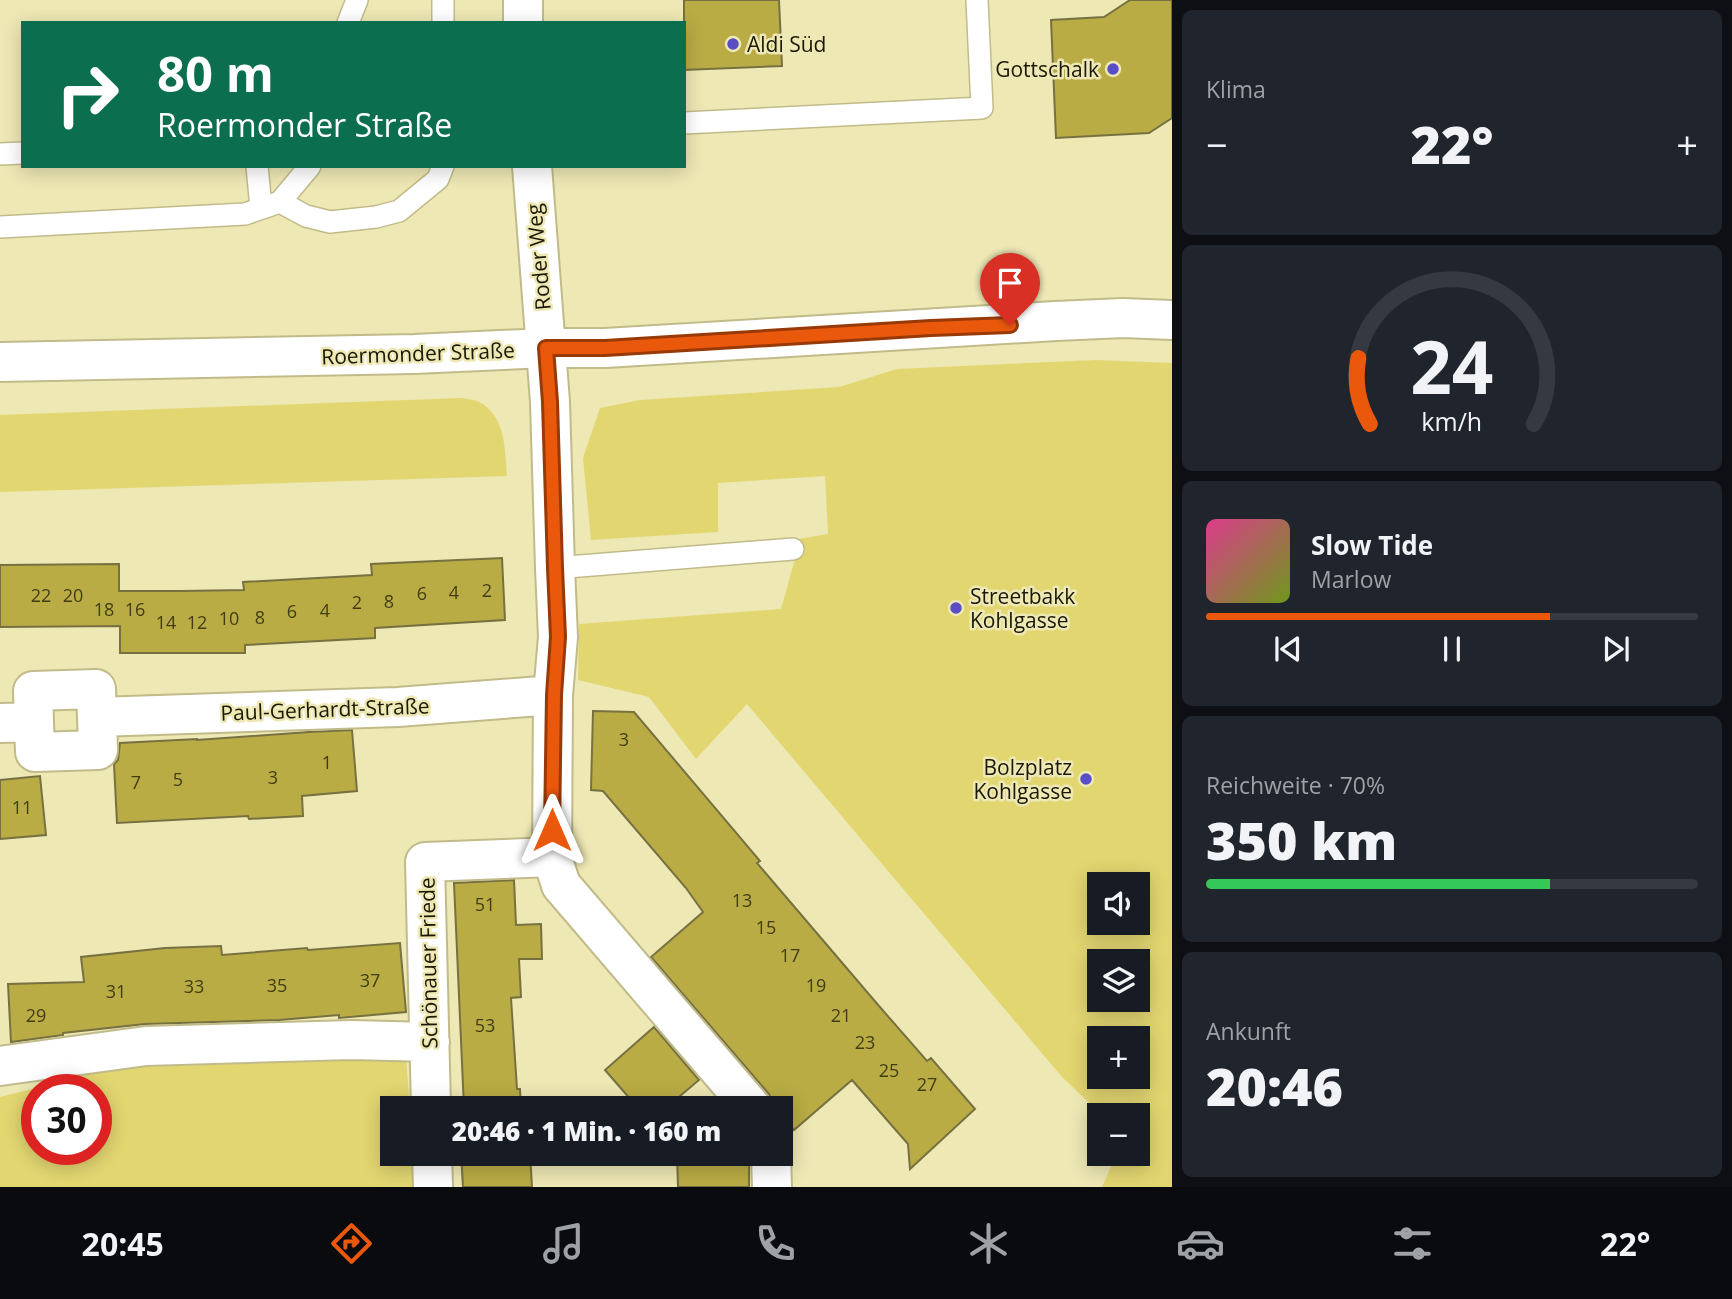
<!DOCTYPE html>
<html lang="de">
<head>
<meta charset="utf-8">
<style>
	body { margin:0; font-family:"Open Sans",sans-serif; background:#20242c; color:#f1f3f6; height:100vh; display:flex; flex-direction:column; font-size:26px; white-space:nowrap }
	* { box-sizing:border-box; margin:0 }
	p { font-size:23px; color:#9ea1a6 }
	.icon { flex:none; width:38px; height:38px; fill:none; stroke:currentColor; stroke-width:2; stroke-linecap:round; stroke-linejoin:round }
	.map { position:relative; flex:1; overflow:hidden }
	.drawer { display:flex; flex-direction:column; gap:10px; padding:10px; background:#0d0f14; width:560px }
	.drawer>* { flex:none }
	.guide { position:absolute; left:21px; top:21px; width:665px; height:147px; border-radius:0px; box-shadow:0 4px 18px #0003; background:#0b6e4f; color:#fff; overflow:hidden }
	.tools { position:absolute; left:1087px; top:872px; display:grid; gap:14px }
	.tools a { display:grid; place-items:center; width:63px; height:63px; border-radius:0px; background:#171b24; box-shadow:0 4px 18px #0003; font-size:35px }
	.speed { position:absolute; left:21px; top:1074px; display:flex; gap:14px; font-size:35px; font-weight:700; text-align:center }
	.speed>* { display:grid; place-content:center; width:91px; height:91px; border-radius:50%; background:#171b24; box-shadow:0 4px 18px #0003; line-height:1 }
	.speed .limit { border:10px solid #d22; background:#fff; color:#111 }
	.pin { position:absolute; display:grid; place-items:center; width:60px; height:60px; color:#fff; margin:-72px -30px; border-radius:50% 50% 50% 0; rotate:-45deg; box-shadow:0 0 7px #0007 }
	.pin .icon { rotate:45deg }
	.me { position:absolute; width:77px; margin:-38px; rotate:0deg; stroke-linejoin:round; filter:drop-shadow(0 0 5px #0008) }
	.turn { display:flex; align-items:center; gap:24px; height:147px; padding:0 21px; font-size:32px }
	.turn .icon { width:91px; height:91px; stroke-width:2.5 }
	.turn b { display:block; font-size:49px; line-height:60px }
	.big { font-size:52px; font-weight:800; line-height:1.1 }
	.drawer .card { flex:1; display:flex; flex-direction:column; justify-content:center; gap:10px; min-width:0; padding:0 24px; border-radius:10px; background:#20242c }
	.drawer .dial { align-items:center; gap:0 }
	.dial svg { height:182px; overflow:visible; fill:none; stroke:#363941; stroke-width:7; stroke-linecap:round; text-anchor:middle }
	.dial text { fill:#f1f3f6; stroke:none }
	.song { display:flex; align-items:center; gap:21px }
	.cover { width:84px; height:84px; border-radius:10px; background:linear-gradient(135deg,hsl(330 70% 55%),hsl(80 70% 35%)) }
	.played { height:7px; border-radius:4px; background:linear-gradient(90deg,#ea580c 70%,#363941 70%) }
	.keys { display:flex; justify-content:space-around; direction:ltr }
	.heat { display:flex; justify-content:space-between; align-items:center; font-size:38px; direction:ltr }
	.charge { height:10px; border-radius:5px; background:linear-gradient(90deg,#34c759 70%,#363941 0) }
	.trip { position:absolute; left:380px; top:1096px; width:413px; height:70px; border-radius:0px; background:#171b24; box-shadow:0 4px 18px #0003; font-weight:800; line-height:70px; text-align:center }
	.tabs { display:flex; height:112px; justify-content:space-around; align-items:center; background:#090b0e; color:#9ea1a6 }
	.tabs .icon { width:49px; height:49px }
	.tabs .current { color:#ea580c }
	.tabs b { font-size:32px; color:#f1f3f6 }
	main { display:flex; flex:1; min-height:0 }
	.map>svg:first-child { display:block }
</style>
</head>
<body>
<main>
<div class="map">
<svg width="1172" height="1187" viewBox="0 0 1172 1187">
	<rect width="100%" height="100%" fill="#eee8b5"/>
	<path fill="#e2d671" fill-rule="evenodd" d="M1096 360 1172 363V1187H1102L1117 1153H1138V1115H1102L1062 1077 747 704 696 759 649 697 578 680 579 624 781 609 795 559 793 540 828 534 825 476 718 483V532L591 540 583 458 600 408 640 400 839 387 897 369ZM1099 884H1138V922H1099ZM1099 961H1138V999H1099ZM1099 1038H1138V1076H1099Z
		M461 398C468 399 477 400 483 404 506 420 505 451 507 476L0 492V415Z
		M406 1058 410 1108H392V1153H413L416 1187H0V1097L115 1068ZM37 1090H96V1150H37Z"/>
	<path fill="#b9ac45" stroke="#777142" stroke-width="2" d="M684 0H779L782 66 684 70Z
		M1130 0H1172V118L1149 133 1056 138 1051 20 1104 17Z
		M502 558 505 620 375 628V638L245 645V653H120V626L0 627V565L119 564V591H181L244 590 243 582 372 575 371 564Z
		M593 711 634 712 760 861 757 863 879 1006 927 1061 931 1058 975 1109 910 1169 908 1144 852 1080 794 1130 780 1114V1108H775L773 1106 769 1094 651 957 703 912 686 888 603 791 591 790Z
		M352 730 357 791 302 796 303 816 249 819 248 816 117 823 114 764 118 760 120 743 197 739V740L309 732Z
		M40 776 46 835 0 839V780Z
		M514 880 516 925 541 924 542 959H519L521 997 511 998 517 1089H520L521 1108H464L454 883Z
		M400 943 406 1012 339 1018V1015L279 1020 145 1024 63 1033V1035L11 1042 8 984 84 982 81 957 165 948 221 946 222 955 307 948 308 950Z
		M654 1027 699 1080 666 1108H638L605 1070Z
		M461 1153H530L532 1187H463Z
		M677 1153H749V1187H678Z"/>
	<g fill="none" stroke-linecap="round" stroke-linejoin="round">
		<g stroke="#c1bb8a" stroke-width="24">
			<path id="lane" d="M443 0V23
				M348 23 357 0
				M684 123 982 108 977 0
				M0 154 23 153
				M257 166 261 208
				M280 202 306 216 330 222 376 217 399 211 438 179 443 166
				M0 227 245 214 280 202 310 166
				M555 568 793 549"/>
		</g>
		<g stroke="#c1bb8a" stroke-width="42">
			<path id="street" d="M523 0V23
				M532 166 550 402 555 568 558 637 553 695 552 857 561 885 752 1108
				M34 722 33 691 96 689 97 717 398 707 553 695
				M0 723 34 722 35 752 98 750 97 717
				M0 1066 146 1046 352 1040 430 1042
				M431 1108 425 862 552 857
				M432 1153 433 1187
				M771 1153 772 1187"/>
		</g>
		<g stroke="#c1bb8a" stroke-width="42">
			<path id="secondary" d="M0 362 414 354 546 348H605L1056 321 1123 318 1172 320"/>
		</g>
		<use href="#lane" stroke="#fff" stroke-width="21"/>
		<use href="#street" stroke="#fff" stroke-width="38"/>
		<use href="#secondary" stroke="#fff" stroke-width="38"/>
	</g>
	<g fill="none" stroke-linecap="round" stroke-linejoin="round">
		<g stroke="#983908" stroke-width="18">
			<path id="route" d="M552 830 554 695 558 637 555 568 550 402 546 348H605L931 328 1010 325"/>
		</g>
		<use href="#route" stroke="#ea580c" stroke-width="12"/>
	</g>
	<g fill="#5a4ec6" stroke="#eee8b5" stroke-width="2.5">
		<circle cx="733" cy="44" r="7"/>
		<circle cx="1113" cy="69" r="7"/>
		<circle cx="956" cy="608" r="7"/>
		<circle cx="1086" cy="779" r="7"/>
	</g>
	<g text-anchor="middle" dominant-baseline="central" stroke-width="5" stroke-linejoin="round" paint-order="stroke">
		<g font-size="18" fill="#423d15">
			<text x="487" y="590">2</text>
			<text x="454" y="592">4</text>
			<text x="422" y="593">6</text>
			<text x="41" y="595">22</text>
			<text x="73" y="595">20</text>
			<text x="389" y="601">8</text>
			<text x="357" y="602">2</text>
			<text x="104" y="609">18</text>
			<text x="135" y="609">16</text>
			<text x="325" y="610">4</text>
			<text x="292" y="611">6</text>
			<text x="260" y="617">8</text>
			<text x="229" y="618">10</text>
			<text x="166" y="622">14</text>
			<text x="197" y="622">12</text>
			<text x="624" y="739">3</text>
			<text x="327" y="762">1</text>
			<text x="273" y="777">3</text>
			<text x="178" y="779">5</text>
			<text x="136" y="782">7</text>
			<text x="22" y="807">11</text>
			<text x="742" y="900">13</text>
			<text x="485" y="904">51</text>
			<text x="766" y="927">15</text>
			<text x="790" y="955">17</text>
			<text x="370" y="980">37</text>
			<text x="277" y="985">35</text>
			<text x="816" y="985">19</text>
			<text x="194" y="986">33</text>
			<text x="116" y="991">31</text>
			<text x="36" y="1015">29</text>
			<text x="841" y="1015">21</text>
			<text x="485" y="1025">53</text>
			<text x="865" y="1042">23</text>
			<text x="889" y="1070">25</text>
			<text x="927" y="1084">27</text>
		</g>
		<g font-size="21" fill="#1b1805" stroke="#eee8b5" text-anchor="start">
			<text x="747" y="44">Aldi Süd</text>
			<text x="1099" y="69" text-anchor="end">Gottschalk</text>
			<text x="970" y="596">Streetbakk<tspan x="970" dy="24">Kohlgasse</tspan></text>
			<text x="1072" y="767" text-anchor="end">Bolzplatz<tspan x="1072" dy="24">Kohlgasse</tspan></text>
		</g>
		<g font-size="21" fill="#1b1805" stroke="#eee8b5">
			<text transform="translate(538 257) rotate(-95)">Roder Weg</text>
			<text transform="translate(418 353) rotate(-2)">Roermonder Straße</text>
			<text transform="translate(325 709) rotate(-2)">Paul-Gerhardt-Straße</text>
			<text transform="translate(428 963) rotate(-91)">Schönauer Friede</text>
		</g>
	</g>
</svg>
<div class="tools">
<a><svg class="icon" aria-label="sound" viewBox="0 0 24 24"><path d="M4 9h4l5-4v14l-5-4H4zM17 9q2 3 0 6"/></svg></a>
<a><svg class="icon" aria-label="layers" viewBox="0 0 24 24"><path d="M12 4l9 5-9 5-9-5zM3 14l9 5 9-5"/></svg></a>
<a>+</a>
<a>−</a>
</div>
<div class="speed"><div class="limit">30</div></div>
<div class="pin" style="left:1010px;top:325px;background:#d93025"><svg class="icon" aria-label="arrive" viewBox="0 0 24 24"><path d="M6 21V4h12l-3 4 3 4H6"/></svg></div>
<svg class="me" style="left:552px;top:830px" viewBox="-20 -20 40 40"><path d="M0-17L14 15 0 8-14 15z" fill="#ea580c" stroke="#fff" stroke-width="4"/></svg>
<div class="trip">20:46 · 1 Min. · 160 m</div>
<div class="guide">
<div class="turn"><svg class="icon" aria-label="right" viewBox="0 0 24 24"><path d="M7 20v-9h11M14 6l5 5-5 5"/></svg><div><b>80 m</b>Roermonder Straße</div></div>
</div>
</div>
<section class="drawer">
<div class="card"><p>Klima</p>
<div class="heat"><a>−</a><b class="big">22°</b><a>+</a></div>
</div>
<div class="card dial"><svg viewBox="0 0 100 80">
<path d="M14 69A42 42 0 1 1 86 69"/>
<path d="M14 69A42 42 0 0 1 9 40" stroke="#ea580c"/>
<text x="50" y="56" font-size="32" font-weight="700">24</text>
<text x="50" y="72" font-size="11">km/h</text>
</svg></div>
<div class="card">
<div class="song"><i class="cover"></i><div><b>Slow Tide</b><p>Marlow</p></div></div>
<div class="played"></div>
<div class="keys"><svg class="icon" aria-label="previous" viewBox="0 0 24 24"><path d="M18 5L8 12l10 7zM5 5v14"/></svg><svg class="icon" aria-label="pause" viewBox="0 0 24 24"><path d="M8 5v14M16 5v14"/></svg><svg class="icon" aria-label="next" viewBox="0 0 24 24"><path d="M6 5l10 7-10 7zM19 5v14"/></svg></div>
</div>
<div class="card"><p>Reichweite · 70%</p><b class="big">350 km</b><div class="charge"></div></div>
<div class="card"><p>Ankunft</p><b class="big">20:46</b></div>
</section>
</main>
<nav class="tabs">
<b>20:45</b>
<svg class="icon current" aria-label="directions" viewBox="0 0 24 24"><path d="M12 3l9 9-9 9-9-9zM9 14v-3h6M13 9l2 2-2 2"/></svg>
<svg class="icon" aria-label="music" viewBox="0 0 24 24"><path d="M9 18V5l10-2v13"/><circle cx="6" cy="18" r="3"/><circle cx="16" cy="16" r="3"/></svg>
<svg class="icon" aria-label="phone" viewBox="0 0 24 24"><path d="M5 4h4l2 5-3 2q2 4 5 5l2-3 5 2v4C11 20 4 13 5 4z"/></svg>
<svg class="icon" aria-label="climate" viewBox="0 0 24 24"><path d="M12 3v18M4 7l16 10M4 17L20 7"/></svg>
<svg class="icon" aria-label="car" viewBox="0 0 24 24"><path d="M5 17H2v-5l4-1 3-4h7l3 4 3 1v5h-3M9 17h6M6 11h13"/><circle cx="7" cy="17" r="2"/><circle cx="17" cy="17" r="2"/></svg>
<svg class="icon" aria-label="filters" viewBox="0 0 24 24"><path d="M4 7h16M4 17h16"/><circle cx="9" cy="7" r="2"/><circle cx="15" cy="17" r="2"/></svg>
<b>22°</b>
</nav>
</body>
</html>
